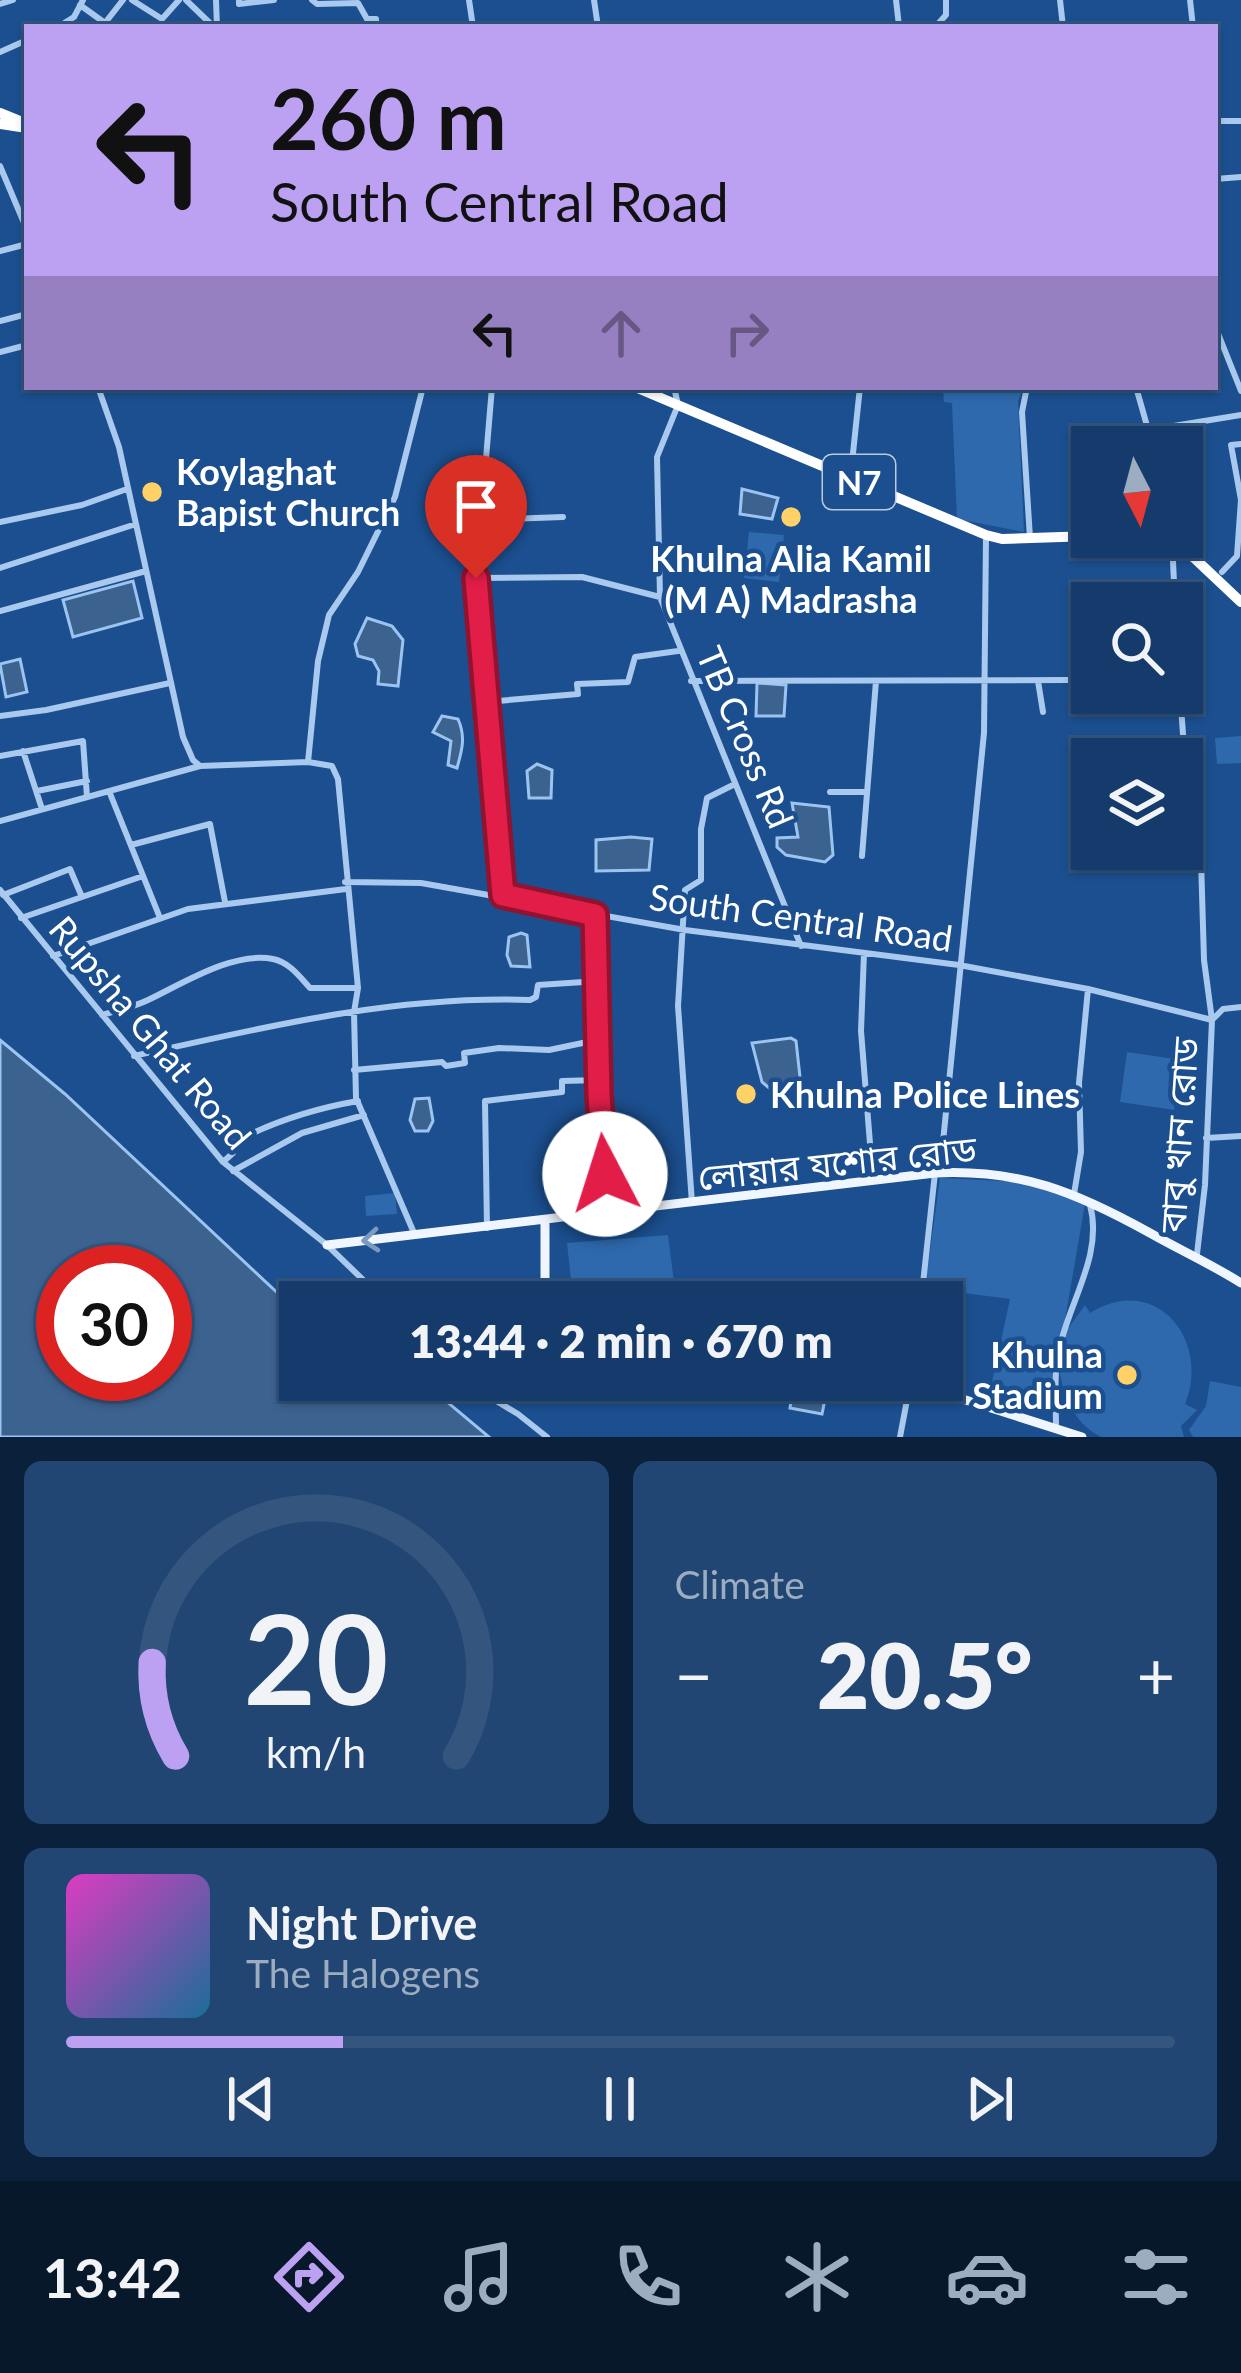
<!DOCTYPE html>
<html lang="en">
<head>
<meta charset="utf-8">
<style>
	body { margin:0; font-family:Lato,"Noto Sans Bengali",sans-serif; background:#214673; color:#f1f3f6; height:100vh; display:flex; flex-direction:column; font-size:45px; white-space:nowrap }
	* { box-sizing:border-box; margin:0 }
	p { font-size:39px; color:#9dadc1 }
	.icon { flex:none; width:66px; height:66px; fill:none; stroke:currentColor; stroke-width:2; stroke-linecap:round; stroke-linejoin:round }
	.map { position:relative; height:1437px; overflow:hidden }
	.panel { display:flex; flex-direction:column; gap:24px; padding:24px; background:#0b203b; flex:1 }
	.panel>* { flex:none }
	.banner { position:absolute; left:24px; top:24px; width:1194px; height:366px; border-radius:0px; box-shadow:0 3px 9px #0004,0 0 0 3px #33557e; background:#bca0f2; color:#111; overflow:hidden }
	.needle { width:78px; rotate:174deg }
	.tools { position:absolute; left:1071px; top:426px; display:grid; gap:24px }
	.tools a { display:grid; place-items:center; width:132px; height:132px; border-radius:0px; background:#143b6b; box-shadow:0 3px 9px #0004,0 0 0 3px #33557e; font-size:60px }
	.speed { position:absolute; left:36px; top:1245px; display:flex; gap:24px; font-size:60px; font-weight:700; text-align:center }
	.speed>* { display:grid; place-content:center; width:156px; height:156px; border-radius:50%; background:#143b6b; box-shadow:0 3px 9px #0004,0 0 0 3px #33557e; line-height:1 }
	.speed .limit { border:18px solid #d22; background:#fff; color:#111 }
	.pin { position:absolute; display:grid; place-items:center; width:102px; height:102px; color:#fff; margin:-123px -51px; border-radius:50% 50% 50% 0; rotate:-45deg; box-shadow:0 0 12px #0007 }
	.pin .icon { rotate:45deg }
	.me { position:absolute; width:132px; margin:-66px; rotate:355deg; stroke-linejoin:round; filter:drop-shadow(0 0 9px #0008) }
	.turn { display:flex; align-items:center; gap:42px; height:252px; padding:0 48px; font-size:54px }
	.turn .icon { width:156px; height:156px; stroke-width:2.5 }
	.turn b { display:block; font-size:84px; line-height:102px }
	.lanes { display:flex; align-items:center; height:114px; padding:0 48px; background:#0003; justify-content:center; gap:60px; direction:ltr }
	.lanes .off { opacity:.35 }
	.big { font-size:90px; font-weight:800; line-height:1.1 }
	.panel .widget { flex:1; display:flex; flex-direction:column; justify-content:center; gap:18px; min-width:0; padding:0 42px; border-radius:18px; background:#214673 }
	.panel .dial { align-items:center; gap:0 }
	.dial svg { height:312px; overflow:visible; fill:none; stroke:#33557e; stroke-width:7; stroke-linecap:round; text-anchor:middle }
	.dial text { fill:#f1f3f6; stroke:none }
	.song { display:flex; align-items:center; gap:36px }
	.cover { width:144px; height:144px; border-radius:18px; background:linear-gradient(135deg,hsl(310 70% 55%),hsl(200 70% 35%)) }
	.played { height:12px; border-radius:6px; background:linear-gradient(90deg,#bca0f2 25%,#33557e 25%) }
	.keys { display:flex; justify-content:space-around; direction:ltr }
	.heat { display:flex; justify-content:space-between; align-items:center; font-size:66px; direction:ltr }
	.panel .tiles { flex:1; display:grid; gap:24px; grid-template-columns:1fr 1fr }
	.widget:last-child { grid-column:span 2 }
	.trip { position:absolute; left:279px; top:1281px; width:684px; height:120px; border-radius:0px; background:#143b6b; box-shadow:0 3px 9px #0004,0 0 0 3px #33557e; font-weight:800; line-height:120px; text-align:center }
	.menu { display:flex; height:192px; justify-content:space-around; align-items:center; background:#08182b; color:#9dadc1 }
	.menu .icon { width:84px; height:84px }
	.menu .active { color:#bca0f2 }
	.menu b { font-size:54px; color:#f1f3f6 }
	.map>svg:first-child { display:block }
</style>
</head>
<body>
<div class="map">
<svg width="1241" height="1437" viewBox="0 0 1241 1437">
	<rect width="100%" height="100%" fill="#1b4f8f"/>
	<path fill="#2e69ad" d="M943 387H1024L1018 401 1024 532 957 519 952 403 944 402Z
		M749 532 784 535 779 582 744 578Z
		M1241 736V763L1217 764 1215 738Z
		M1127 1052 1182 1060 1174 1110 1120 1102Z
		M940 1178 1023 1182 1085 1204 1062 1337 1085 1305 1090 1313C1156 1272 1211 1340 1185 1404L1197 1410 1181 1426 1184 1437H1101C1072 1422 1063 1394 1058 1364L1047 1413 988 1401 1010 1299 925 1288Z
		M395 1193 397 1214 366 1216 365 1196Z
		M668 1235 675 1290 622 1294 572 1289 567 1243Z
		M1210 1381 1241 1387V1437H1193L1189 1430 1206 1406Z"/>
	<path fill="#3c6290" stroke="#9cc4f0" stroke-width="3" fill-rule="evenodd" d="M742 489 778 498 772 519 740 514Z
		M133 581 142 618 73 637 63 600Z
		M367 618 392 626 403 640 398 686 378 684 379 671 373 660 358 656 355 644Z
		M20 659 27 692 6 697 0 664Z
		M757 683 786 685 784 716H756Z
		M442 716 458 719C466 737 462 750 457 768L448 765 451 741 433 732Z
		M537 764 552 770 551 798H529L527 771Z
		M792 803 829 807 833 855 825 862 786 855 777 847V838L798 837Z
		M631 837 652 839 649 870 596 871V840Z
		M521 933 527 935 530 967 511 966 507 955 509 937Z
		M791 1038 796 1041 800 1077 797 1083 769 1088 762 1082 752 1043Z
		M0 1040 65 1094 300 1314V1380H421L489 1437H0ZM63 1272H165V1374H63Z
		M429 1098 433 1121 428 1131H415L410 1120 415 1099Z
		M608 1380H677L676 1400 607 1398Z
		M794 1380H829L822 1414 790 1408Z"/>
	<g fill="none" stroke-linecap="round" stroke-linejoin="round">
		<path stroke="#a9c9ee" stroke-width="6" d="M132 0 162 19 179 0
			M186 0 214 27
			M216 0 217 27
			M239 0V4L274 0
			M312 0 317 4 358 3 367 19H376V27
			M469 0 473 27
			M594 0 598 27
			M896 0 899 26
			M1060 0 1063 27
			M1190 0 1193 27
			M0 4 13 0
			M80 5 105 23 123 0
			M58 27 74 17 83 0
			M832 27 899 25
			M935 27 946 15V0
			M0 52 27 40
			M1215 121H1241
			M0 166 27 230
			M1215 179 1241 177
			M0 251 27 244
			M0 321 27 314
			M1215 326 1241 391
			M0 352 27 345
			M98 387 119 447 183 737 193 760 200 766
			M492 387 476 578 503 895
			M674 387 678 405 657 457 660 597 801 946
			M1027 387 1022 412 1030 538
			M1136 387 1153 447
			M1149 430 1241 415
			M851 472 860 387
			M483 520 563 517
			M0 522 82 505 127 489
			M1172 541 1175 603
			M0 568 136 524
			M1222 572 1237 556 1241 500 1231 445 1241 444
			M476 578 582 577 660 597
			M0 611 146 571
			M691 681 1068 680
			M1038 681 1043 712
			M1180 693 1186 775 1196 789 1200 826 1204 960 1212 1020 1205 1185 1197 1254
			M486 702 578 694 577 684 628 682 635 657 678 651
			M0 716 46 710 170 683
			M23 751 42 809
			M0 756 83 741 87 797
			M308 762 318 661 329 615 358 572 395 497 423 387
			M37 791 87 781
			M109 791 160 918
			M830 792H867
			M0 821 200 766 308 762 332 766 338 779 358 988 354 1012 356 1098 414 1233
			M131 845 210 824 225 902
			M862 856 876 681
			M345 882 421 883 685 930 959 965 1088 989 1212 1020
			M0 890 223 1162 327 1245 386 1302
			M3 895 70 869 82 897
			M595 915 599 1095 608 1210
			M21 918 143 876
			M864 953 861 1031 873 1181
			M53 956 188 909 346 889
			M102 1015C117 1010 134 1007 148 1000 182 984 233 951 273 959 289 962 300 977 310 988H358
			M1213 1019 1223 1009 1241 1007
			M134 1056C264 1027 396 995 530 1000L536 997 538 985 599 981
			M354 1070 442 1062 446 1066 465 1063 464 1053 499 1048 549 1050 597 1040
			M1206 1138 1241 1136
			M223 1162 233 1153 229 1145C269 1123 312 1109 358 1101
			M233 1171 302 1133 364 1115
			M940 1172 984 733 986 535
			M1074 1194 1081 1152 1079 1083 1088 989
			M692 1203 678 1006 685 890 701 880V829L707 798 735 784
			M487 1228 485 1101 562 1092V1081L599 1080
			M921 1302 935 1173
			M462 1380 518 1414 547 1437
			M1056 1428C1056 1400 1053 1369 1061 1342 1072 1298 1103 1252 1090 1205
			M900 1437 910 1384"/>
		<path stroke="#f0f6ff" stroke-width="9" d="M545 1221V1302
			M327 1245 935 1173C1021 1169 1076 1192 1150 1233 1180 1250 1211 1264 1241 1283
			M903 1380 1082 1437"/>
		<path stroke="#fff" stroke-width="10" d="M0 113 27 124
			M0 124 27 128
			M635 387 986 535 1002 539 1092 536
			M1172 537 1241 602"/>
	</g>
	<defs><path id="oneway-chevron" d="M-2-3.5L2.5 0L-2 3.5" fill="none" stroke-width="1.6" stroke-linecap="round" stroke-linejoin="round" transform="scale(3)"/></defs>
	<use stroke="#7b9ac1" href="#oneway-chevron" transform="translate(371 1240) rotate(175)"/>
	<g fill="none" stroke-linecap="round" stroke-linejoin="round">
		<g stroke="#92132f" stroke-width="30">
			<path id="route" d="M476 578 503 895 595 915 599 1095 605 1174"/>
		</g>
		<use href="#route" stroke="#e11d48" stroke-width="21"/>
	</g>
	<g fill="#ffd166" stroke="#1b4f8f" stroke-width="4.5">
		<circle cx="152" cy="492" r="12"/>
		<circle cx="791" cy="517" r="12"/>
		<circle cx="746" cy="1094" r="12"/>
		<circle cx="1127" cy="1375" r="12"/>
	</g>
	<g text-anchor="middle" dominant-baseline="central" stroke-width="9" stroke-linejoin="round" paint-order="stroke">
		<rect fill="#1b4f8f" stroke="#bbcadd" stroke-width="3" x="823" y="455" width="72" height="54" rx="9"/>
		<g font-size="33" font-weight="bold" fill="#fff">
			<text x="859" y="482">N7</text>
		</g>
		<g font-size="36" font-weight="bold" fill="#fff" stroke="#1b4f8f" text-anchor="start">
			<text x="176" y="471">Koylaghat<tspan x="176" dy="41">Bapist Church</tspan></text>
			<text x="791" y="558" text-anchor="middle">Khulna Alia Kamil<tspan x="791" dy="41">(M A) Madrasha</tspan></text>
			<text x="770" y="1094">Khulna Police Lines</text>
			<text x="1103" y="1354" text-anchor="end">Khulna<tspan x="1103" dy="41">Stadium</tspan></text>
		</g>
		<g font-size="36" fill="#fff" stroke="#1b4f8f">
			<text transform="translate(746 737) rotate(67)">TB Cross Rd</text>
			<text transform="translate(801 917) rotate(8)">South Central Road</text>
			<text transform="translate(151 1032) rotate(50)">Rupsha Ghat Road</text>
			<text transform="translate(1178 1135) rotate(-86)">বাবু খান রোড</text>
			<text transform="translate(837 1162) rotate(-6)">লোয়ার যশোর রোড</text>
		</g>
	</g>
</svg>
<div class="tools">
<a><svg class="needle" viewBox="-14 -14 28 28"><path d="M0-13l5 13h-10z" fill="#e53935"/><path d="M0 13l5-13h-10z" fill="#9dadc1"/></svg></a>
<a><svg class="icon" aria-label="search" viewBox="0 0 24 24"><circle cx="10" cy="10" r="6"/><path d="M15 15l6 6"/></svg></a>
<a><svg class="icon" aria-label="layers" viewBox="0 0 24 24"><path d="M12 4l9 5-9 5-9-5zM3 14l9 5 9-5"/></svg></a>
</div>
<div class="speed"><div class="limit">30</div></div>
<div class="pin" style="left:476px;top:578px;background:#d93025"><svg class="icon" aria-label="arrive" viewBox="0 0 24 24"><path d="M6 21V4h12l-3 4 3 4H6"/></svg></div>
<svg class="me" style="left:605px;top:1174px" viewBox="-20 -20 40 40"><circle r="19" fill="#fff"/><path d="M0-13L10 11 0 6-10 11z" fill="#e11d48"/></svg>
<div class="trip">13:44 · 2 min · 670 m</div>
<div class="banner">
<div class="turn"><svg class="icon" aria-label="left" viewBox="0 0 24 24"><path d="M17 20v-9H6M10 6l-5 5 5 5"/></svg><div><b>260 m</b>South Central Road</div></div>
<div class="lanes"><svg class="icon" aria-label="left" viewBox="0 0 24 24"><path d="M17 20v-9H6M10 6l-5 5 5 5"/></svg><svg class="icon off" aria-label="ahead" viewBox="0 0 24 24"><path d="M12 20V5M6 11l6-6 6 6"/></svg><svg class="icon off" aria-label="right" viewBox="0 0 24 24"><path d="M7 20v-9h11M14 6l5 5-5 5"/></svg></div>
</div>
</div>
<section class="panel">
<div class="tiles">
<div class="widget dial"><svg viewBox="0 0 100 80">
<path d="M14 69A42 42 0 1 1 86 69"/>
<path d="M14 69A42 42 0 0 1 8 45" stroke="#bca0f2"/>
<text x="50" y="56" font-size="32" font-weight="700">20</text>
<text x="50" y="72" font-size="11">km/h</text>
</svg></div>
<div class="widget"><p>Climate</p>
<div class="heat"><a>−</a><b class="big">20.5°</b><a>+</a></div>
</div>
<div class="widget">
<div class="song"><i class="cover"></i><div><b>Night Drive</b><p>The Halogens</p></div></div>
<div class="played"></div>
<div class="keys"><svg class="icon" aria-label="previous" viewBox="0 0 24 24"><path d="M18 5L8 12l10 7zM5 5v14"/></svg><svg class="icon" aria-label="pause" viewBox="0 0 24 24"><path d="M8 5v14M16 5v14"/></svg><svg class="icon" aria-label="next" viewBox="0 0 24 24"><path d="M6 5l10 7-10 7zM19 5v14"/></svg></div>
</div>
</div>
</section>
<nav class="menu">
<b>13:42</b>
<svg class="icon active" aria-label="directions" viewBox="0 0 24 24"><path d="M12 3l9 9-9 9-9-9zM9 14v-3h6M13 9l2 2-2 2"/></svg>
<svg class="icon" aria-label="music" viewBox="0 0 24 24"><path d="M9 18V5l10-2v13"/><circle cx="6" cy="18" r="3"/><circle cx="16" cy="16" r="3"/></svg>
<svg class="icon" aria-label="phone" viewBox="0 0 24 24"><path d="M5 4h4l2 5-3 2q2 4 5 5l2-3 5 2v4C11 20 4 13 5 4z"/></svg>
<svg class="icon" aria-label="climate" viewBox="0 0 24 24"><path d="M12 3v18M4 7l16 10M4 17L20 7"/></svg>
<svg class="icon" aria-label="car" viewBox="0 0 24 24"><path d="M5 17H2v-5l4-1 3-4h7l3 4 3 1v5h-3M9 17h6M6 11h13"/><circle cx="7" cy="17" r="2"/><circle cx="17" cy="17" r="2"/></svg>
<svg class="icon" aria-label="filters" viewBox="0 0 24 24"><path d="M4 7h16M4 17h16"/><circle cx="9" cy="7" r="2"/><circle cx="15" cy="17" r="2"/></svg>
</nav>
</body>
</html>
